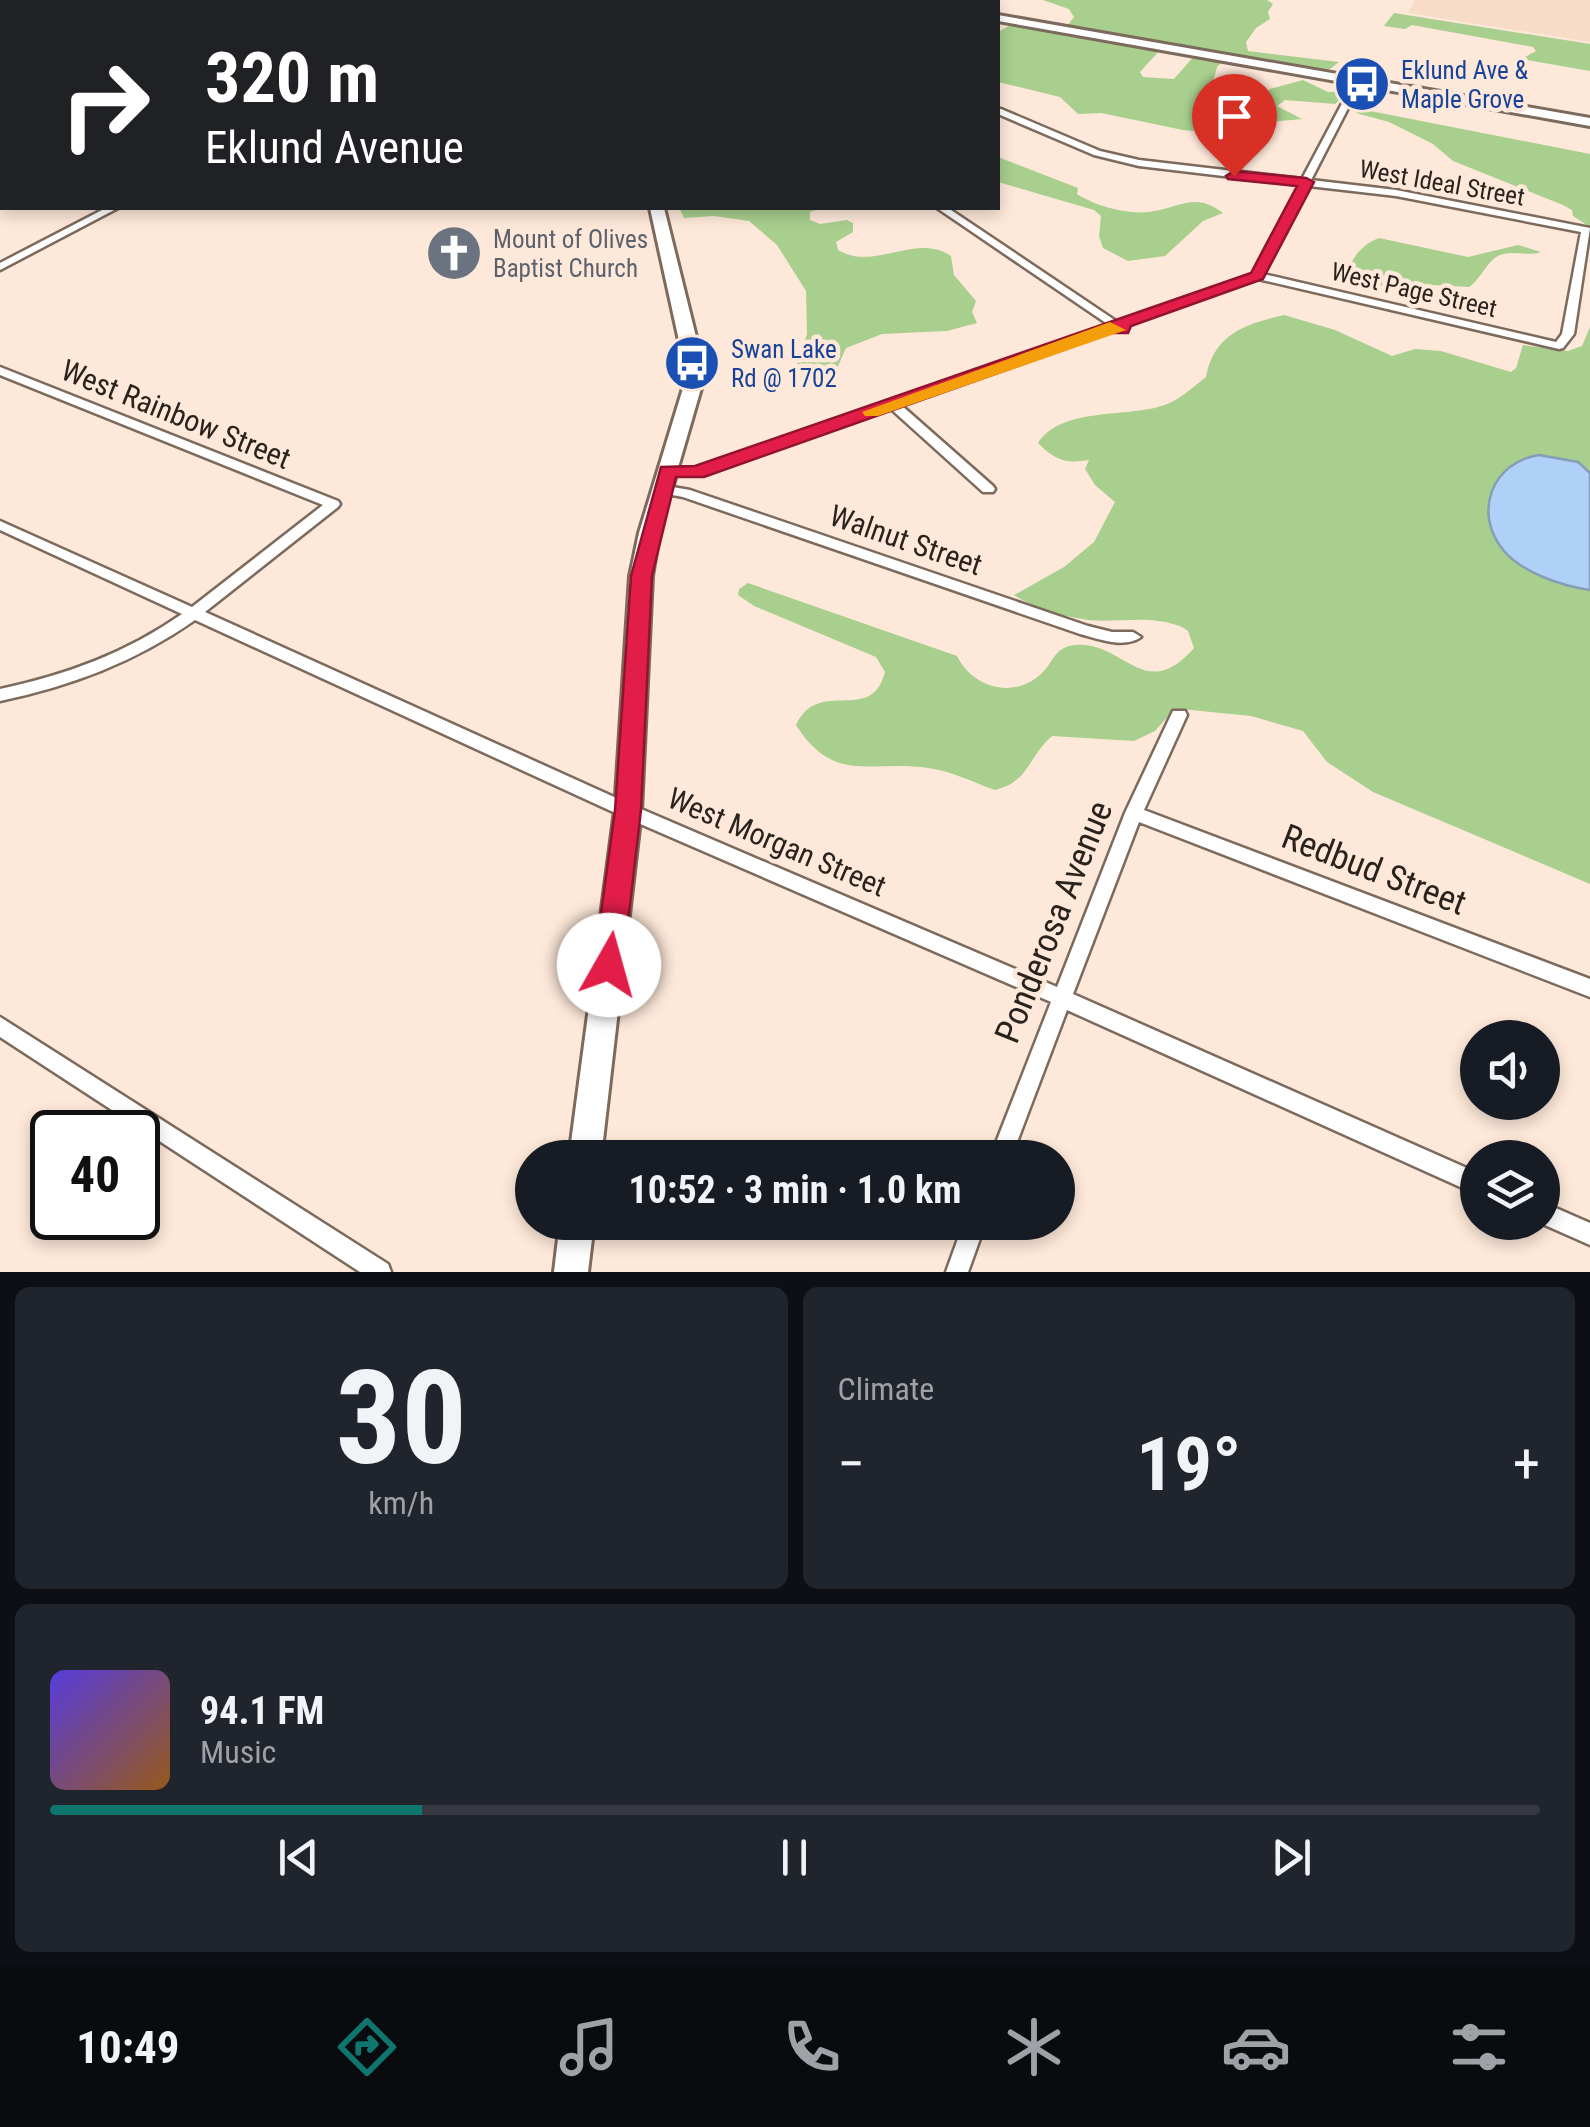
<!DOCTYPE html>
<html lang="en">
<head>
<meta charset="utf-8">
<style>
	body { margin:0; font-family:"Roboto Condensed",sans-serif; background:#20242c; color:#f1f3f6; height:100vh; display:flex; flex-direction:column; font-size:38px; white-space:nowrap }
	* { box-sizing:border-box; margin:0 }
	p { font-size:32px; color:#9ea1a6 }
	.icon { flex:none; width:55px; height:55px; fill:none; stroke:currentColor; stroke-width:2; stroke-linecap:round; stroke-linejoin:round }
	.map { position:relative; height:1272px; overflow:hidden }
	.panel { display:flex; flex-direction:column; gap:15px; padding:15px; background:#0d0f14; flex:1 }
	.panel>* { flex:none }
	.guide { position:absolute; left:0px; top:0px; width:1000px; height:210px; box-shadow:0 5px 15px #0003; background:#202124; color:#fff; overflow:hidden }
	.buttons { position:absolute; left:1460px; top:1020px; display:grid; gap:20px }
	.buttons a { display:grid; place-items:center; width:100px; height:100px; border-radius:50%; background:#171b24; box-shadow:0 5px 15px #0003; font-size:50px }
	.speed { position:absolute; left:30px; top:1110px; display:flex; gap:20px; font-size:50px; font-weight:700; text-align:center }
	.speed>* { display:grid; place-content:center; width:130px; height:130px; border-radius:50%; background:#171b24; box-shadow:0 5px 15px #0003; line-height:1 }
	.speed .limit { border:5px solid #111; border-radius:15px; background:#fff; color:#111 }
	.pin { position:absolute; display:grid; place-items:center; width:85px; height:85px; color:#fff; margin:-102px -42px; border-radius:50% 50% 50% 0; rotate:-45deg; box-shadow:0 0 10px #0007 }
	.pin .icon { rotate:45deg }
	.me { position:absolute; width:110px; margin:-55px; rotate:7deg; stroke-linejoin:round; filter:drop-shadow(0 0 8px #0008) }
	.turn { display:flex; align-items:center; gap:35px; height:210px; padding:0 40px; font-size:45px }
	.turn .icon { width:130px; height:130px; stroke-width:2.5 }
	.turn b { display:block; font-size:70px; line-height:85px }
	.big { font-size:75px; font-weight:700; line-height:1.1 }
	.panel .card { flex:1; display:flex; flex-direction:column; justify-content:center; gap:15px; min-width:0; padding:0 35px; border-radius:15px; background:#20242c }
	.panel .dial { align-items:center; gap:0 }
	.dial b { font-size:130px; line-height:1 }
	.song { display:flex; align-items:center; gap:30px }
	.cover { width:120px; height:120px; border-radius:15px; background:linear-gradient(135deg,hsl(250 70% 55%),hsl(30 70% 35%)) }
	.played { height:10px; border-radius:5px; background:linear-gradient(90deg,#0f766e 25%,#363941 25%) }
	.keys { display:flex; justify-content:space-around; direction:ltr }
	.heat { display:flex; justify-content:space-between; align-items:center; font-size:55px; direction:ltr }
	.panel .tiles { flex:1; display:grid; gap:15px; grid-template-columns:1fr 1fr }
	.card:last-child { grid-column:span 2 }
	.trip { position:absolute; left:515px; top:1140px; width:560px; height:100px; border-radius:50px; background:#171b24; box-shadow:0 5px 15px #0003; font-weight:700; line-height:100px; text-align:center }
	.menu { display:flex; height:160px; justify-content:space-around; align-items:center; background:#090b0e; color:#9ea1a6 }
	.menu .icon { width:70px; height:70px }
	.menu .current { color:#0f766e }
	.menu b { font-size:45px; color:#f1f3f6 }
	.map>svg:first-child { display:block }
</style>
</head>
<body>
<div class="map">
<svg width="1590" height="1272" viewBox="0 0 1590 1272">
	<rect width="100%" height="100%" fill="#fde8d9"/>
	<path fill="#f7dcc8" d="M1415 0H1590V42L1408 13Z"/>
	<path fill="#a8cf8e" d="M1043 0H1267L1273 4 1268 12 1270 19 1256 28 1246 42 1248 51 1339 62 1325 73 1073 28 1068 25 1074 17 1069 9Z
		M1394 13 1590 44V71L1521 59 1536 51 1533 47 1412 25 1405 29 1384 26Z
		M1014 23 1161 49 1140 72 1143 77 1174 79 1195 55 1225 59 1217 67 1211 90 1244 101 1257 99 1270 89 1303 80 1328 92 1350 91 1335 104 1285 100 1277 106 1302 119 1269 122 1240 135 1183 130 1101 113 1078 114 1060 97 998 82V32Z
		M1360 109 1590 154V227L1573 216 1572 210 1563 205 1453 161 1433 144 1389 122 1356 113Z
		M998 157 1078 188 1077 194C1097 207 1132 216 1155 211 1183 205 1197 193 1223 213L1203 221 1165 256 1128 261 1103 248 1099 236 1101 216 1094 210 998 182Z
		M679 208H822L810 212V220L820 224 847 220 853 223V232L836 242 838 250C874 272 916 232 951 256L954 275 976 301 972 312 977 323 947 331 882 334 846 348 832 380 794 373 807 334 806 291 777 245 749 221 714 216 684 218Z
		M1379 238 1468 257 1518 245 1541 252C1528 257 1511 249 1498 256 1488 260 1481 279 1469 287L1433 285 1402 291 1358 280 1349 273C1349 258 1366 242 1379 238Z
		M1284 315 1335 330 1392 356 1415 349 1441 351 1511 372 1516 368 1523 345 1568 351 1582 346 1590 327V473L1578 462 1539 455 1522 566 1590 590V884L1373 792 1327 762 1303 731 1251 716 1181 709 1170 714 1155 731 1134 741 1052 736C1028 757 1029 782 995 790 972 782 952 771 928 768 872 759 835 786 796 725 819 676 871 726 885 672L876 657 754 606 738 595 739 589 748 583 957 656C972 687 1013 700 1041 674 1054 662 1054 647 1075 645 1124 640 1144 705 1194 648L1188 631 1182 627C1150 614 1121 623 1088 620 1066 617 1033 608 1014 595L1064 567 1094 542 1115 502 1095 485 1085 469 1089 460C1065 464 1055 460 1038 443 1061 408 1122 417 1158 407 1176 403 1192 388 1206 377 1214 334 1245 324 1284 315Z"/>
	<path fill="#afd1f7" stroke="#879db6" stroke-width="2.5" d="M1539 455 1578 462 1590 473V590C1562 586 1523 573 1504 551 1472 513 1492 462 1539 455Z"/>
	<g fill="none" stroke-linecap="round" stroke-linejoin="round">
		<path stroke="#879db6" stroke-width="2.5" d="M651 0 657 2"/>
		<g stroke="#7c6a5c" stroke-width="5">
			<path id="street" d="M1358 79 1362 81 1311 180 1396 190 1590 228 1574 334 1563 348 1559 349 1258 279 1127 325H1119V321L1253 274 1300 185 1139 166 1094 155 998 114V109H1001L1100 151 1139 160 1302 179 1354 81ZM1309 186 1396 196 1581 232 1562 334 1556 342 1263 274Z
				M0 82H2V87H0Z
				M2 147V153L0 154V148Z
				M106 208H118L0 270V263Z
				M937 208H948L1116 321 1110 324 1106 323Z
				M1110 325 1114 326V330L901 405 993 486 995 489 993 492H983L891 409 702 475H668L661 471 668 467 696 468Z
				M0 367 338 501 340 504 338 507 205 612 634 806 1057 987 1125 813 1171 715 1173 711H1185L1187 715 1144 810 1590 979V997L1139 822 1073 994 1478 1173V1195L1067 1010 1011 1158H990L1051 1002 622 816 195 620C135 662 71 686 0 701V689C66 675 126 653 182 614L0 530V521L192 607 323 505 0 375Z
				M661 485 690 490 1088 626 1112 632H1133L1141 637C1124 649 1099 639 1080 634L683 497 656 492 654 489Z
				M0 1017 388 1264 391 1272H360L0 1037Z
				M1542 1202 1590 1223V1245L1538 1222H1542Z
				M964 1222H986L968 1272H946Z"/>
		</g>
		<g stroke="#7c6a5c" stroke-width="6">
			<path id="secondary" d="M623 0H633L634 2H624Z
				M893 0H916L917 2H895Z
				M998 15 1590 118V126L998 21Z
				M650 208H664L698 345 702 385 659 533 652 576 641 811 601 1158H569L615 811 630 576 639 533 684 385 680 345Z
				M560 1222H594L588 1272H554Z"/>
		</g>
		<use href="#street" fill="#fff" fill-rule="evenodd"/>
		<use href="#secondary" fill="#fff" fill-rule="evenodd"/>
	</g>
	<path fill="#e11d48" stroke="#92132f" stroke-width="2.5" d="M1234 171 1306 178 1314 182 1263 279 1131 326 1128 333H1111L704 477H676L652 576 641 810 623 965 619 974 609 978 599 974 594 965 615 810 631 576 661 467 695 466 1251 273 1297 186 1228 179 1226 176Z"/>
	<path fill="#f59e0b" d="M1110 322 1126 330 878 416H865L862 412Z"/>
	<defs>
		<g id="bus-disc" transform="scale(2.875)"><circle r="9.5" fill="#1a4fb4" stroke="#fde8d9"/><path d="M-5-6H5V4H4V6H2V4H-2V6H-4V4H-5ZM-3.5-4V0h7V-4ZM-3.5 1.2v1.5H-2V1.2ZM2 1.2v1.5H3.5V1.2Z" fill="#fff"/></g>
		<g id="church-disc" transform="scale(2.875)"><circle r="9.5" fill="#6b7280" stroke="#fde8d9"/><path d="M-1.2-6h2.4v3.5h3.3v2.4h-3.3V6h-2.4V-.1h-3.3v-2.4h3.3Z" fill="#fff"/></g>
	</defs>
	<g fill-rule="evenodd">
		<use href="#bus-disc" x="1362" y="84"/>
		<use href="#church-disc" x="454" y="253"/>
		<use href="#bus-disc" x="692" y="363"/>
	</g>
	<g text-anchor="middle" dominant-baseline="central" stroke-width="9" stroke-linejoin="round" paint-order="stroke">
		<g font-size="25" fill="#164399" stroke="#fde8d9" text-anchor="start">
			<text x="1401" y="70">Eklund Ave &amp;<tspan x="1401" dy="29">Maple Grove</tspan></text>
			<text x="731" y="349">Swan Lake<tspan x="731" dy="29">Rd @ 1702</tspan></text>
		</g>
		<g font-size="25" fill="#2a231d" stroke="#fde8d9">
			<text transform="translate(1442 183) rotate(10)">West Ideal Street</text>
			<text transform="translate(1414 290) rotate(13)">West Page Street</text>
		</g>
		<g font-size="25" fill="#5b616d" stroke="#fde8d9" text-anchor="start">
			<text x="493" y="239">Mount of Olives<tspan x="493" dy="29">Baptist Church</tspan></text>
		</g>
		<g font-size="30" fill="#2a231d" stroke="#fde8d9">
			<text transform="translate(176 414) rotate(22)">West Rainbow Street</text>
			<text transform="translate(906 540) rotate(19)">Walnut Street</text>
			<text transform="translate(777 842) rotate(23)">West Morgan Street</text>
		</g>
		<g font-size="35" fill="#2a231d" stroke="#fde8d9">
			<text transform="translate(1374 870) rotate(21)">Redbud Street</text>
			<text transform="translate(1054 922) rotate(-68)">Ponderosa Avenue</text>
		</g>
	</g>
</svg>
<div class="buttons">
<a><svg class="icon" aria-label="sound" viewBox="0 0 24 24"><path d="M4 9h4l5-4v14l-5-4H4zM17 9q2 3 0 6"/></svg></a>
<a><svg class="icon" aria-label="layers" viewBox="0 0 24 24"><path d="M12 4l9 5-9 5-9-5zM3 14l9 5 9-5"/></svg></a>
</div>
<div class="speed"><div class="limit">40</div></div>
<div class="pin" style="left:1234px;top:176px;background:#d93025"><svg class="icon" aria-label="arrive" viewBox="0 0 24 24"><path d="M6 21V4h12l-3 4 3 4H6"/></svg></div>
<svg class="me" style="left:609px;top:965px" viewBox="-20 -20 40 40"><circle r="19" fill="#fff"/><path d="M0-13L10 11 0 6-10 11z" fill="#e11d48"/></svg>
<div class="trip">10:52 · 3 min · 1.0 km</div>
<div class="guide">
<div class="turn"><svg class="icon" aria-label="right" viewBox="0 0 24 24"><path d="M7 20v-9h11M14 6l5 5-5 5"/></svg><div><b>320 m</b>Eklund Avenue</div></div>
</div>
</div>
<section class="panel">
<div class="tiles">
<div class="card dial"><b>30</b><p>km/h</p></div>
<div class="card"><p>Climate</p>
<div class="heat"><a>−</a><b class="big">19°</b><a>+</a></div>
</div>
<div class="card">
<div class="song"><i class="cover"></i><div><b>94.1 FM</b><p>Music</p></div></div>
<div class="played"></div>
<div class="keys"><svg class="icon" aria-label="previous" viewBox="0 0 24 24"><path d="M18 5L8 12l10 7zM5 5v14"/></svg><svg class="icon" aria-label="pause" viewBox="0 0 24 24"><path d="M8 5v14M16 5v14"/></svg><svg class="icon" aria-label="next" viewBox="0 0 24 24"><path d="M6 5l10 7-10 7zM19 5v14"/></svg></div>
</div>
</div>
</section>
<nav class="menu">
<b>10:49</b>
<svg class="icon current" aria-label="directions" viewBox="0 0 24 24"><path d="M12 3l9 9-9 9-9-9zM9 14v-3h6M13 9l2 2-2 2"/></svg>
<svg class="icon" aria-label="music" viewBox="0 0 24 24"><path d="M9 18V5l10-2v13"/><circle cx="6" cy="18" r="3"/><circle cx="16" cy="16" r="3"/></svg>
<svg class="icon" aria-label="phone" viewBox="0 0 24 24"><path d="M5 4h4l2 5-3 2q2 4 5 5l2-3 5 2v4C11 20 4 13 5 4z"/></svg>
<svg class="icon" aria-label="climate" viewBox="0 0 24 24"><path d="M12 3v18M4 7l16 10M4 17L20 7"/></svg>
<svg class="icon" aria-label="car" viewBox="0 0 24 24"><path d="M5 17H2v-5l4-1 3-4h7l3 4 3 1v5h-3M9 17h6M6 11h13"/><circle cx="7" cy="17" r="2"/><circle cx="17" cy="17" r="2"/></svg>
<svg class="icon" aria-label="filters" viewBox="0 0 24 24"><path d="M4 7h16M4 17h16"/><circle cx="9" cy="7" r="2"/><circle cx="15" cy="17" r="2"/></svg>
</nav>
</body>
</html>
